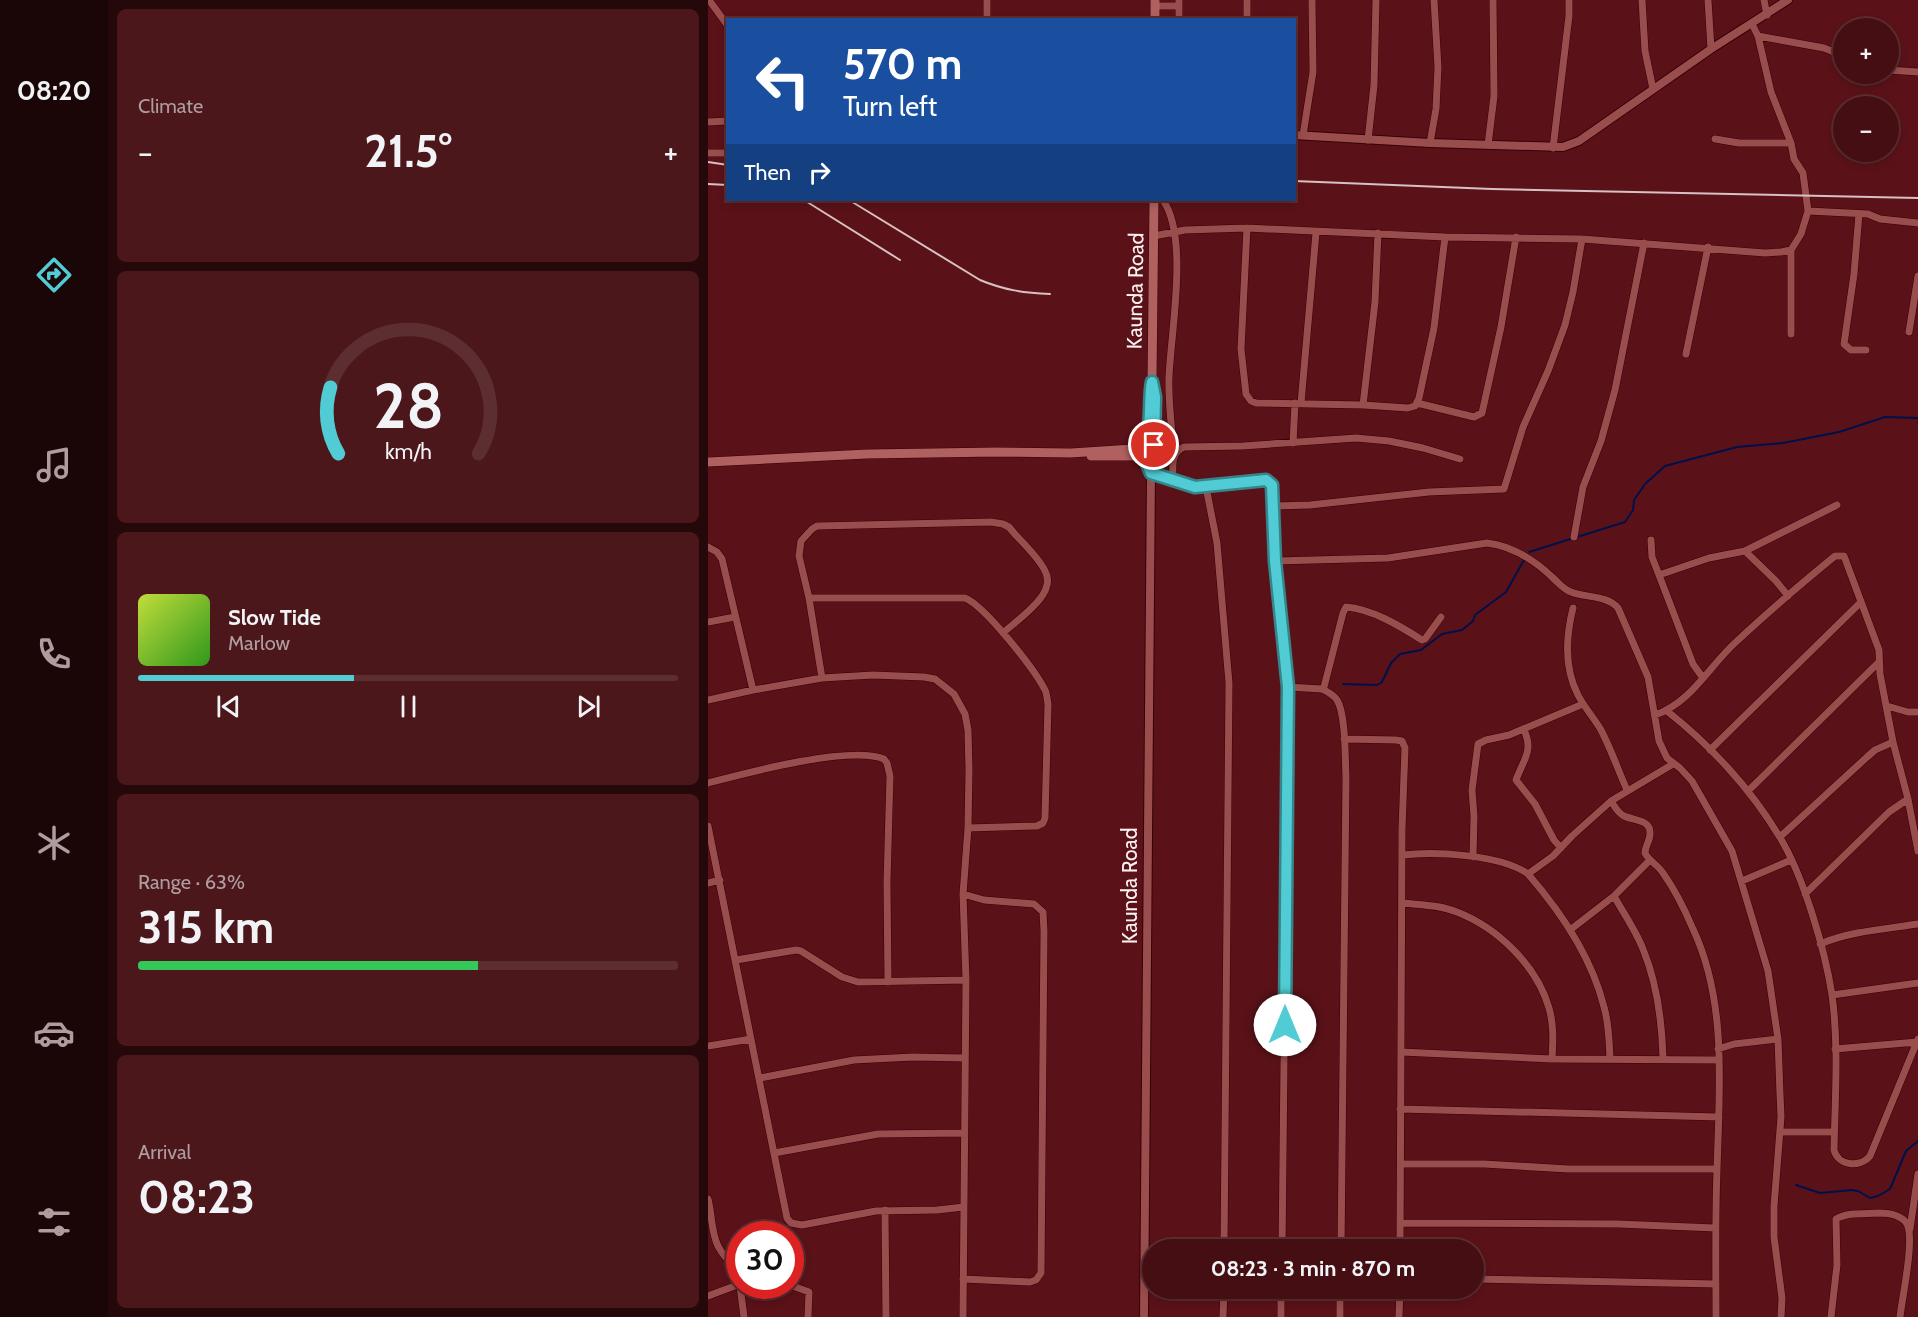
<!DOCTYPE html>
<html lang="en">
<head>
<meta charset="utf-8">
<style>
	body { margin:0; font-family:Cabin,sans-serif; background:#4b171b; color:#f1f3f6; height:100vh; display:flex; flex-direction:column; font-size:22px; white-space:nowrap }
	* { box-sizing:border-box; margin:0 }
	p { font-size:20px; color:#af9c9f }
	.icon { flex:none; width:33px; height:33px; fill:none; stroke:currentColor; stroke-width:2; stroke-linecap:round; stroke-linejoin:round }
	.map { position:relative; flex:1; overflow:hidden }
	.sheet { display:flex; flex-direction:column; gap:9px; padding:9px; background:#25080a; width:600px }
	.sheet>* { flex:none }
	.top-card { position:absolute; left:18px; top:18px; width:570px; height:183px; border-radius:0px; box-shadow:0 3px 9px #0003,0 0 0 2px #5c2e32; background:#1a4fa0; color:#fff; overflow:hidden }
	.fabs { position:absolute; left:1125px; top:18px; display:grid; gap:12px }
	.fabs a { display:grid; place-items:center; width:66px; height:66px; border-radius:50%; background:#440e12; box-shadow:0 3px 9px #0003,0 0 0 2px #5c2e32; font-size:30px }
	.speed { position:absolute; left:18px; top:1221px; display:flex; gap:12px; font-size:30px; font-weight:700; text-align:center }
	.speed>* { display:grid; place-content:center; width:78px; height:78px; border-radius:50%; background:#440e12; box-shadow:0 3px 9px #0003,0 0 0 2px #5c2e32; line-height:1 }
	.speed .limit { border:9px solid #d22; background:#fff; color:#111 }
	.pin { position:absolute; display:grid; place-items:center; width:51px; height:51px; color:#fff; margin:-26px; border:3px solid #fff; border-radius:50%; box-shadow:0 2px 6px #0007 }
	.me { position:absolute; width:66px; margin:-33px; rotate:0deg; stroke-linejoin:round; filter:drop-shadow(0 0 4px #0008) }
	.turn { display:flex; align-items:center; gap:21px; height:126px; padding:0 18px; font-size:27px }
	.turn .icon { width:78px; height:78px; stroke-width:2.5 }
	.turn b { display:block; font-size:42px; line-height:51px }
	.then { display:flex; align-items:center; height:57px; padding:0 18px; background:#0003; gap:12px; font-size:22px }
	.big { font-size:45px; font-weight:800; line-height:1.1 }
	.sheet .card { flex:1; display:flex; flex-direction:column; justify-content:center; gap:9px; min-width:0; padding:0 21px; border-radius:9px; background:#4b171b }
	.sheet .dial { align-items:center; gap:0 }
	.dial svg { height:156px; overflow:visible; fill:none; stroke:#5c2e32; stroke-width:7; stroke-linecap:round; text-anchor:middle }
	.dial text { fill:#f1f3f6; stroke:none }
	.song { display:flex; align-items:center; gap:18px }
	.cover { width:72px; height:72px; border-radius:9px; background:linear-gradient(135deg,hsl(70 70% 55%),hsl(110 70% 35%)) }
	.played { height:6px; border-radius:3px; background:linear-gradient(90deg,#51ccd4 40%,#5c2e32 40%) }
	.keys { display:flex; justify-content:space-around; direction:ltr }
	.heat { display:flex; justify-content:space-between; align-items:center; font-size:33px; direction:ltr }
	.charge { height:9px; border-radius:4px; background:linear-gradient(90deg,#34c759 63%,#5c2e32 0) }
	.trip { position:absolute; left:434px; top:1239px; width:342px; height:60px; border-radius:30px; background:#440e12; box-shadow:0 3px 9px #0003,0 0 0 2px #5c2e32; font-weight:800; line-height:60px; text-align:center }
	main { display:flex; flex:1; min-height:0 }
	.tab-bar { display:flex; flex-direction:column; width:108px; justify-content:space-around; align-items:center; background:#1b0607; color:#af9c9f }
	.tab-bar .icon { width:42px; height:42px }
	.tab-bar .active { color:#51ccd4 }
	.tab-bar b { font-size:27px; color:#f1f3f6 }
	.map>svg:first-child { display:block }
</style>
</head>
<body>
<main>
<nav class="tab-bar">
<b>08:20</b>
<svg class="icon active" aria-label="directions" viewBox="0 0 24 24"><path d="M12 3l9 9-9 9-9-9zM9 14v-3h6M13 9l2 2-2 2"/></svg>
<svg class="icon" aria-label="music" viewBox="0 0 24 24"><path d="M9 18V5l10-2v13"/><circle cx="6" cy="18" r="3"/><circle cx="16" cy="16" r="3"/></svg>
<svg class="icon" aria-label="phone" viewBox="0 0 24 24"><path d="M5 4h4l2 5-3 2q2 4 5 5l2-3 5 2v4C11 20 4 13 5 4z"/></svg>
<svg class="icon" aria-label="climate" viewBox="0 0 24 24"><path d="M12 3v18M4 7l16 10M4 17L20 7"/></svg>
<svg class="icon" aria-label="car" viewBox="0 0 24 24"><path d="M5 17H2v-5l4-1 3-4h7l3 4 3 1v5h-3M9 17h6M6 11h13"/><circle cx="7" cy="17" r="2"/><circle cx="17" cy="17" r="2"/></svg>
<svg class="icon" aria-label="filters" viewBox="0 0 24 24"><path d="M4 7h16M4 17h16"/><circle cx="9" cy="7" r="2"/><circle cx="15" cy="17" r="2"/></svg>
</nav>
<section class="sheet">
<div class="card"><p>Climate</p>
<div class="heat"><a>−</a><b class="big">21.5°</b><a>+</a></div>
</div>
<div class="card dial"><svg viewBox="0 0 100 80">
<path d="M14 69A42 42 0 1 1 86 69"/>
<path d="M14 69A42 42 0 0 1 10 35" stroke="#51ccd4"/>
<text x="50" y="56" font-size="32" font-weight="700">28</text>
<text x="50" y="72" font-size="11">km/h</text>
</svg></div>
<div class="card">
<div class="song"><i class="cover"></i><div><b>Slow Tide</b><p>Marlow</p></div></div>
<div class="played"></div>
<div class="keys"><svg class="icon" aria-label="previous" viewBox="0 0 24 24"><path d="M18 5L8 12l10 7zM5 5v14"/></svg><svg class="icon" aria-label="pause" viewBox="0 0 24 24"><path d="M8 5v14M16 5v14"/></svg><svg class="icon" aria-label="next" viewBox="0 0 24 24"><path d="M6 5l10 7-10 7zM19 5v14"/></svg></div>
</div>
<div class="card"><p>Range · 63%</p><b class="big">315 km</b><div class="charge"></div></div>
<div class="card"><p>Arrival</p><b class="big">08:23</b></div>
</section>
<div class="map">
<svg width="1210" height="1317" viewBox="0 0 1210 1317">
	<rect width="100%" height="100%" fill="#5a1218"/>
	<g fill="none" stroke-linecap="round" stroke-linejoin="round">
		<path stroke="#00104a" stroke-width="2" d="M821 552 917 522 925 510 926 500 937 484 957 466 1029 447 1075 443 1131 432 1177 417 1210 418
			M635 684 669 685 674 682 683 663 692 654 713 650 734 634 754 630 765 621 767 615 798 592 816 560
			M1088 1185 1112 1193 1144 1190 1150 1191 1162 1198 1170 1196 1182 1189 1198 1151 1210 1141"/>
		<g stroke="#360106" stroke-width="8">
			<path id="minor" d="M1 0 20 26
				M471 0V20
				M539 0V20
				M934 0 937 51 945 89
				M1000 0 1003 49
				M1056 0 1059 15
				M447 6H471
				M279 20V0
				M1050 36 1116 48 1136 56
				M1180 70 1210 72
				M0 122 20 121
				M595 135 605 72 604 0
				M1007 139 1031 143H1083
				M660 140 666 85 668 0
				M722 143 728 109 730 67 726 0
				M780 145 786 96 785 0
				M845 148 861 16V0
				M0 153H20
				M455 200C481 238 463 330 461 377 460 403 464 429 466 456
				M1100 211 1160 214 1172 219 1210 223
				M1151 214 1146 274 1136 344 1143 350H1158
				M539 228 533 349 538 394 543 401 548 403 655 405 700 408 707 406 711 398 726 328 737 237
				M446 236 477 230 539 228 737 237 874 239 1057 253 1073 252 1083 250 1093 234 1100 211 1095 173 1086 159 1083 143 1063 92 1050 36 1044 24
				M1083 250V334
				M1201 332 1210 276
				M978 354 1000 247
				M593 403 608 233
				M709 403 766 417 774 413 793 327 808 237
				M655 405 667 302 670 233
				M585 443 587 403
				M443 473 487 487 558 480 563 483 565 488 568 561 580 687 574 1250
				M465 480C465 467 462 453 476 447L535 446 648 438 681 441 715 448 752 459
				M498 487 509 543 521 683 516 1250
				M566 506 602 505 721 492 796 489 815 427 840 371 857 325 865 292 874 239
				M866 537 875 487 893 441 907 390 936 243
				M943 540 944 557 951 575
				M0 547 9 552 14 559 45 690
				M1037 551 1068 581 1080 596
				M568 561 680 558 779 543C804 546 825 559 844 577 850 582 855 589 863 592 878 598 899 595 910 608L940 677 951 741 959 758 972 768 984 781 1024 851 1060 971 1070 1039 1072 1094 1073 1117 1066 1206V1237L1074 1298 1073 1317
				M101 598H257C277 606 327 670 337 690 339 694 339 699 340 704L337 818 335 823 329 826 260 828
				M865 608C858 636 856 668 870 695 876 707 886 718 893 730 903 749 910 770 919 790
				M0 622 27 617
				M114 678 101 598 91 556 93 541 104 529 109 526 283 522 295 524 301 527C311 540 330 556 337 571 350 594 310 619 295 633
				M995 678 985 664 951 575 1001 558 1037 551 1129 505
				M580 687 614 689 616 687 635 613 638 607C664 609 692 626 714 640L717 639 733 617
				M614 689C620 692 625 694 629 700 638 714 637 760 638 777L633 1250
				M0 700 45 690 114 678 165 675 216 677 227 679 246 694 257 714 260 730 261 770 260 828 255 894 258 980 255 1317
				M1179 706 1200 712H1210
				M959 711C1002 745 1043 789 1071 836 1095 874 1117 950 1124 995 1131 1046 1127 1099 1126 1150 1130 1166 1152 1168 1162 1156L1210 1039
				M947 715C984 702 1001 666 1029 641 1060 612 1094 583 1127 556H1136L1171 650 1172 674 1185 742 1200 799 1210 851
				M816 730C826 751 815 760 808 780L827 804 846 840 853 848
				M636 739 688 740 694 741 697 748 694 829 692 1250
				M1002 750 1152 603
				M0 783C38 773 142 745 176 759L179 763 182 776 179 882 180 982
				M1040 791 1171 662
				M903 801C907 807 910 813 916 816 926 821 943 819 942 834 942 841 937 846 937 853 941 861 950 865 955 873 967 890 977 910 985 929 1020 1003 1011 1092 1009 1171 1007 1220 1008 1268 1008 1317
				M0 826 79 1218 83 1223 94 1225 168 1211 229 1210 256 1207
				M1072 837 1159 757 1167 750 1185 742
				M695 855C727 851 794 855 820 874 853 912 884 958 896 1007 901 1024 901 1041 902 1058
				M765 857 766 816 764 790 770 744 778 740 801 735 875 704
				M820 874 845 856 864 836 903 801 965 764
				M1034 881 1083 860
				M0 883 12 880
				M255 894 276 900 326 904 335 912 336 931 333 1273 328 1280 322 1282 255 1279
				M1097 894 1181 812 1200 799
				M906 896C916 914 928 931 935 949 949 983 954 1022 955 1058
				M695 903C713 905 732 905 749 912 790 928 829 966 841 1008 846 1025 845 1042 844 1059
				M862 930 906 896 942 860
				M1112 944C1143 931 1178 929 1210 924
				M28 960 88 950 93 951 134 977 150 982 258 980
				M1124 995 1210 983
				M0 1046 43 1039
				M1010 1049 1026 1044 1070 1039
				M1127 1049 1209 1042
				M693 1052 844 1059 1011 1060
				M52 1078 146 1060 205 1057 257 1058
				M692 1109 1011 1117
				M1072 1132H1126
				M66 1153 170 1134 256 1133
				M693 1164H776L860 1169H1009
				M0 1199C4 1214 3 1232 10 1246 18 1262 28 1263 32 1283
				M177 1210 178 1317
				M692 1223 910 1224 1007 1228
				M1202 1229 1210 1174
				M765 1279 1008 1284
				M82 1285 101 1292 100 1317
				M32 1286 36 1317
				M0 1296 32 1284
				M515 1317 516 1288
				M573 1317V1288
				M632 1317V1288
				M691 1317 692 1288
				M1123 1317 1129 1265 1128 1219C1140 1212 1157 1214 1170 1213 1180 1213 1193 1214 1199 1224 1207 1239 1194 1298 1192 1317"/>
		</g>
		<g stroke="#360106" stroke-width="10">
			<path id="tertiary" d="M586 135 722 143 855 147 871 141 1003 49 1080 0
				M435 452 443 473 436 1317"/>
		</g>
		<g stroke="#360106" stroke-width="10">
			<path id="secondary" d="M447 20V0
				M383 456H437L444 449 446 428
				M0 462 159 454 289 452 363 453 424 449 434 446C445 434 440 400 444 382L446 200"/>
		</g>
		<use href="#minor" stroke="#9a4d4d" stroke-width="7"/>
		<use href="#tertiary" stroke="#9a4d4d" stroke-width="8"/>
		<use href="#secondary" stroke="#b0605f" stroke-width="9"/>
		<path stroke="#d8c1c2" stroke-width="2" d="M0 162 20 165
			M586 181 784 189 1210 198
			M0 184 20 185
			M96 200 192 260
			M141 200 272 280C296 290 316 293 342 294"/>
	</g>
	<g fill="none" stroke-linecap="round" stroke-linejoin="round">
		<g stroke="#35858a" stroke-width="15">
			<path id="route" d="M446 445 447 397 444 382C440 399 446 438 432 447L443 473 487 487 558 480 564 485 567 561 580 687 577 1025"/>
		</g>
		<use href="#route" stroke="#51ccd4" stroke-width="10"/>
	</g>
	<g text-anchor="middle" dominant-baseline="central" stroke-width="6" stroke-linejoin="round" paint-order="stroke">
		<g font-size="21" fill="#faf1f0" stroke="#5a1218">
			<text transform="translate(427 291) rotate(-89)">Kaunda Road</text>
			<text transform="translate(421 886) rotate(-90)">Kaunda Road</text>
		</g>
	</g>
</svg>
<div class="fabs">
<a>+</a>
<a>−</a>
</div>
<div class="speed"><div class="limit">30</div></div>
<div class="pin" style="left:446px;top:445px;background:#d93025"><svg class="icon" aria-label="arrive" viewBox="0 0 24 24"><path d="M6 21V4h12l-3 4 3 4H6"/></svg></div>
<svg class="me" style="left:577px;top:1025px" viewBox="-20 -20 40 40"><circle r="19" fill="#fff"/><path d="M0-13L10 11 0 6-10 11z" fill="#51ccd4"/></svg>
<div class="trip">08:23 · 3 min · 870 m</div>
<div class="top-card">
<div class="turn"><svg class="icon" aria-label="left" viewBox="0 0 24 24"><path d="M17 20v-9H6M10 6l-5 5 5 5"/></svg><div><b>570 m</b>Turn left</div></div>
<div class="then">Then<svg class="icon" aria-label="right" viewBox="0 0 24 24"><path d="M7 20v-9h11M14 6l5 5-5 5"/></svg></div>
</div>
</div>
</main>
</body>
</html>
